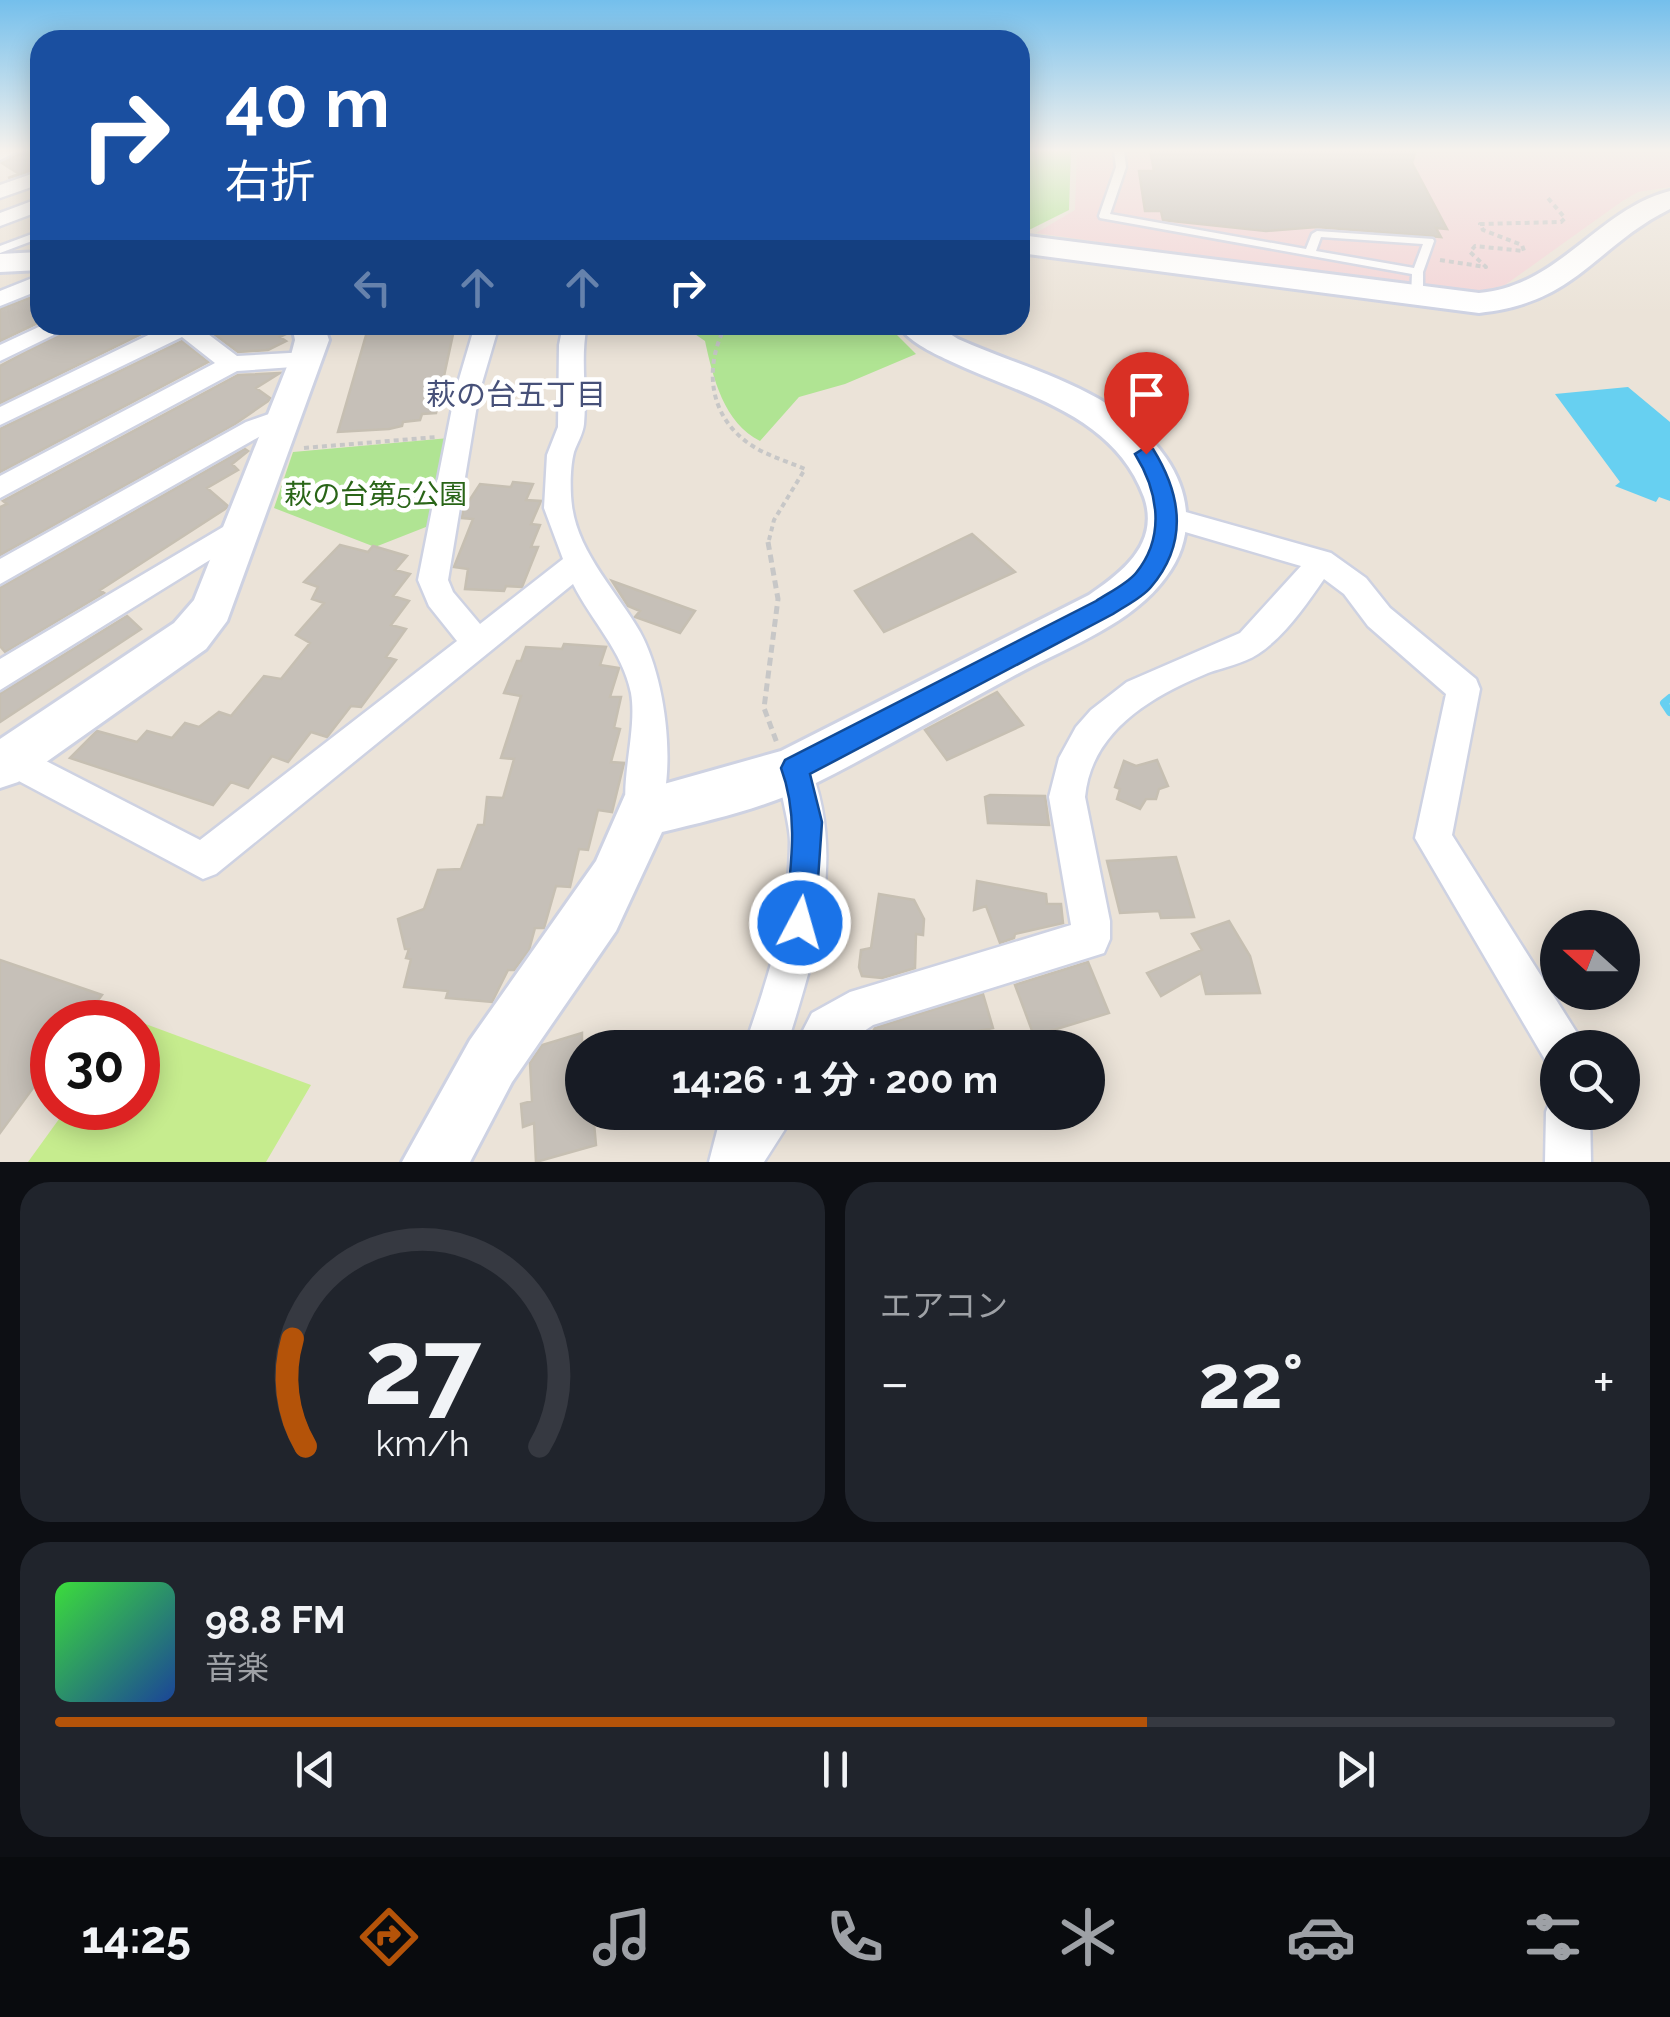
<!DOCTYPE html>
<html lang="ja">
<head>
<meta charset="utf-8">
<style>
	body { margin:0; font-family:Raleway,"Noto Sans JP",sans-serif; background:#20242c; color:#f1f3f6; height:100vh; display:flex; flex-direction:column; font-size:38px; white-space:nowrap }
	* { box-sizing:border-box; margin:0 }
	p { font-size:32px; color:#9ea1a6 }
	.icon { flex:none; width:55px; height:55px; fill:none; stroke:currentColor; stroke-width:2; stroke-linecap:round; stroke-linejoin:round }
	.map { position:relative; height:1162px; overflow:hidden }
	.side { display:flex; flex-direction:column; gap:20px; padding:20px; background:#0d0f14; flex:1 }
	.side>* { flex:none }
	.banner { position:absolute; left:30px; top:30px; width:1000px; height:305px; border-radius:30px; box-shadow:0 5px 25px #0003; background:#1a4fa0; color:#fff; overflow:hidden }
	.needle { width:65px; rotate:291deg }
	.buttons { position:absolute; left:1540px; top:910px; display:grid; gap:20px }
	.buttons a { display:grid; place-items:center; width:100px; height:100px; border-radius:50%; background:#171b24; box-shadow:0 5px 25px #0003; font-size:50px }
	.speed { position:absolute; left:30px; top:1000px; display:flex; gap:20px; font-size:50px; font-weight:700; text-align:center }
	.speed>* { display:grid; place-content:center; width:130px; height:130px; border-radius:50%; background:#171b24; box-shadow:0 5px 25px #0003; line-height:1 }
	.speed .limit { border:15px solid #d22; background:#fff; color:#111 }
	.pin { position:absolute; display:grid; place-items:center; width:85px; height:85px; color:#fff; margin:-102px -42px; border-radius:50% 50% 50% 0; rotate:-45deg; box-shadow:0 0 10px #0007 }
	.pin .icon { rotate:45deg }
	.me { position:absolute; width:110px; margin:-55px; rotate:6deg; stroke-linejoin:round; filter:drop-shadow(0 0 8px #0008) }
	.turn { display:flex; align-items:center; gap:35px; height:210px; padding:0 30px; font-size:45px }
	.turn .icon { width:130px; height:130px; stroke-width:2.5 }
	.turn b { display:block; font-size:70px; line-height:85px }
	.lanes { display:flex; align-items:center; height:95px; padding:0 30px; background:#0003; justify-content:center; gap:50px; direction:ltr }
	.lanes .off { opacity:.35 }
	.big { font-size:75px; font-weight:700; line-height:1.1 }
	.side .widget { flex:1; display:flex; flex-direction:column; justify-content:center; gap:15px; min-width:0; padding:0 35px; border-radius:30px; background:#20242c }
	.side .dial { align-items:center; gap:0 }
	.dial svg { height:260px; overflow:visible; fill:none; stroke:#363941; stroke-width:7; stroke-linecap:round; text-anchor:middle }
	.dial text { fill:#f1f3f6; stroke:none }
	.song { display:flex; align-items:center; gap:30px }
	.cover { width:120px; height:120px; border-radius:15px; background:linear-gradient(135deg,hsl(120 70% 55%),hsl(220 70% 35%)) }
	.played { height:10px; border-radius:5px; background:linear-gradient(90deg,#b45309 70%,#363941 70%) }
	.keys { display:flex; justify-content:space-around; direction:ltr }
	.heat { display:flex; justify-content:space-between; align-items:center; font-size:55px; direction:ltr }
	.side .tiles { flex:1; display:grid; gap:20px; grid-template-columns:1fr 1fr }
	.widget:last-child { grid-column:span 2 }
	.trip { position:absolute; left:565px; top:1030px; width:540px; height:100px; border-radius:50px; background:#171b24; box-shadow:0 5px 25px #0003; font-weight:700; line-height:100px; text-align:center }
	.menu { display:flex; height:160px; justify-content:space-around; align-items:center; background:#090b0e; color:#9ea1a6 }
	.menu .icon { width:70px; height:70px }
	.menu .current { color:#b45309 }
	.menu b { font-size:45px; color:#f1f3f6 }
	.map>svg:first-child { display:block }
</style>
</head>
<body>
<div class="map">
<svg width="1670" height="1162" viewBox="0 0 1670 1162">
	<rect width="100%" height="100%" fill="#ebe3d8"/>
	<path fill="#f3d5d7" d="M1077 150H1670V187L1638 192 1621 202 1505 285 1477 292 1442 291 1036 233 1075 210Z"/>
	<path fill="#b0e493" d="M1020 150H1071L1069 210 1025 232H1020Z
		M688 325H887L916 354 845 384 799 397 760 441C724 423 713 378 705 341L686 328Z
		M449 438 431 525 375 547 274 508 293 452Z"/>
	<path fill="#c6ec8e" d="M132 1019 311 1085 266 1162H28L67 1108H138V1022H129Z"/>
	<path fill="#67d0f1" d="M1628 387 1670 422V501L1659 497 1656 502 1615 486 1620 482 1555 394Z"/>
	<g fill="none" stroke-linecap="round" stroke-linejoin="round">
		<path stroke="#67d0f1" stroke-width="8" d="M1670 698 1664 703 1670 712"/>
	</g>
	<path fill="#c6c0b8" stroke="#c6bfb2" stroke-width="2.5" d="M23 150 40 157V168L8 178 19 174 2 163Z
		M1150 150H1416L1412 163 1447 229 1436 228 1441 237 1317 227 1266 231 1163 220 1161 211H1145L1139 171H1154Z
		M40 294V322L0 341V309Z
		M77 325H160L0 403V366Z
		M202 325H288L290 332 280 337 286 341 268 350 238 352Z
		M369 325H455L436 413 422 414 420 420 403 422 402 426 389 429 338 432Z
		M182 341 208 362 0 472V429Z
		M280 373 256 388 270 398 268 401 235 424 0 555V507L7 504 3 501 238 375Z
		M245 449 248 451 232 464 238 470 207 488 228 506 225 509 100 590 104 593 5 652 0 646V588Z
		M513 482 533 484 526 500 541 501 531 524 540 525 531 547H538L522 587 506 586 504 591 465 589 468 569 454 567 473 519 462 518 463 510 480 484 511 487Z
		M972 534 1015 572 884 632 855 591Z
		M340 545 368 552 373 546 407 556 395 570 410 574 393 596 409 601 391 625 406 629 386 657 396 660 361 707 351 706 327 737 311 732 288 762 272 756 248 788 231 782 213 805 70 758 97 731 137 742 147 731 172 738 185 723 199 727 219 712 231 716 264 676 281 679 310 643 296 635 324 603 312 599 318 587 304 582Z
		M612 581 695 611 680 633 635 617 640 611 628 606Z
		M127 616 141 629 0 722V694Z
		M564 644 606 647 600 665 619 668 610 697H621L614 728 620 729 611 762 624 763 612 812 598 810 588 850 579 849 570 887 556 886 544 928H535L529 950 514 970H508L492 1002 446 998 448 991 404 987 411 959 406 958 409 949H405L398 919 424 909 438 870 461 869 478 825H484L487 797 503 798 514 759 501 758 521 696 504 693 517 661H521L526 647 562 649Z
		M997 692 1023 725 947 760 925 730Z
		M1157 760 1168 786 1159 789 1156 799H1146L1140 809 1117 799 1120 789 1115 787 1124 761 1136 766Z
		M990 795 1045 796 1049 825 988 823 985 797Z
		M1176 857 1194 917 1161 918 1159 911 1120 913 1107 861Z
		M977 881 1046 894 1047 904H1061L1063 923 1015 934 1014 938 1000 943 986 906 974 910Z
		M879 894 914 900 924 919 923 935 916 934 915 968 882 978 862 976 859 967 861 950 871 948Z
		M1229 921 1250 956 1260 993 1206 994 1201 973 1161 996 1147 973 1202 950 1192 934Z
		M0 960 102 995 82 1022H52V1062L0 1133Z
		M1088 962 1109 1013 1034 1036 1015 985Z
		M983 994 993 1028 964 1034 969 1048H884L872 1033 875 1028Z
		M582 1033V1112H593L596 1145 536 1162 534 1123 523 1127 521 1104 532 1101 530 1063 542 1045Z"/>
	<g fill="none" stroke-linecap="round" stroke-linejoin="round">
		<g stroke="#ced2e2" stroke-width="5">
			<path id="lane" d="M1114 150H1124L1126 167 1110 214 1306 249 1312 234 1317 231 1433 239 1434 241 1423 272V296L1417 299 1411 296 1412 274 1100 218 1099 216 1116 167ZM1321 237 1423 244 1414 268 1316 251Z
				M40 231V238L0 253V246Z"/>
		</g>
		<g stroke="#ced2e2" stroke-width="5">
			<path id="street" d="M0 150H20L0 160Z
				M40 171V184L0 198V185Z
				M40 198V211L0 226V213Z
				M40 275V290L0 306V291Z
				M43 325H74L0 361V345Z
				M169 325H196L237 356 307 352 319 359 307 366 237 371 0 498V476L215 363 182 337 0 425V407Z
				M475 325H499L479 393 448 580 453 592 480 624 563 559 544 508 547 455 558 427 559 345 563 325H587C580 358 587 391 584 424 583 434 577 443 574 452 570 467 570 491 572 506 578 553 618 593 640 632 666 679 678 774 656 824L643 829 630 824C616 791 638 733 631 693 622 650 592 622 573 584L216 874 203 879 0 771V747L11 743 200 840 457 641 429 606 418 580 455 393Z
				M286 408 299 416 295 422 264 434 0 584V559L246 422Z
				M1168 507 1331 553 1366 578 1390 608 1476 679 1480 689 1452 835 1577 1033 1583 1048H1558V1067L1547 1063 1415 838 1446 694 1368 626 1344 594 1324 579C1306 605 1285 636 1258 654 1243 664 1224 667 1208 673 1152 696 1091 731 1085 797L1110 921V939L1104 953 873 1025 839 1048H794L812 1013 850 992 1071 925 1049 797 1059 758 1076 727 1091 710 1127 682 1240 633 1301 566 1158 524 1154 517 1158 510Z
				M245 514 255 518 259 525 255 532 0 690V659Z
				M794 753 806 758C849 851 815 955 786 1048H744C767 981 790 913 790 842 790 817 773 777 782 758Z
				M1558 1094V1112H1590L1591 1162H1545L1546 1112 1552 1096Z
				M722 1112H796L764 1162H709Z"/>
		</g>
		<g stroke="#ced2e2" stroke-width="6">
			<path id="secondary" d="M1670 191V209C1594 247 1577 303 1479 313L1020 253V235L1479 293C1560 286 1598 209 1670 191Z
				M40 252V270L0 272V254Z
				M292 325H324L329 340 227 621 206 649 18 782 0 788V739L174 623 194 600 290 359 295 340Z
				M898 325H936L958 339C1029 371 1120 390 1166 458 1192 496 1194 540 1166 577 1133 623 1070 646 1021 672 952 709 884 749 814 784 767 807 713 820 662 832L616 931 512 1082 470 1162H402L470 1040 596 861 625 795 781 751 1089 595C1123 572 1160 543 1144 497 1113 413 1021 395 948 360 931 352 908 341 898 325Z"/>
		</g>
		<path stroke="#c7c7c7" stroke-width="4" stroke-dasharray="5 4" stroke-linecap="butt" d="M1440 260 1486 267 1470 252 1475 246 1524 251 1522 245 1483 230 1480 224 1561 222 1565 218 1547 197
			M726 325C704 366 708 414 748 443 765 455 786 461 805 469L774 520 768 544
			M304 448 437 437"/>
		<path stroke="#c7c7c7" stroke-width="5" stroke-dasharray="8 5" stroke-linecap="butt" d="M768 542 778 599 764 708 777 743"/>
		<use href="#lane" fill="#fff" fill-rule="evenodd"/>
		<use href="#street" fill="#fff" fill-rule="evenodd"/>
		<use href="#secondary" fill="#fff" fill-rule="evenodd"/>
	</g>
	<linearGradient id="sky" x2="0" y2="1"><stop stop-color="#74bfec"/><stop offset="0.48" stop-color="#f6f2ed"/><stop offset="1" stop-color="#f6f2ed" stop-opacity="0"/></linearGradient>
	<rect width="1670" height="313" fill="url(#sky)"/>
	<path fill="#1a73e8" stroke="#114b97" stroke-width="2.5" d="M1146 447 1153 449C1181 494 1189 542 1151 587 1142 598 1125 606 1113 614L810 774 822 822 815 923 810 934 800 938 789 934 785 923C790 870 800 819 781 768L785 760 1096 601C1108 593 1127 584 1136 573 1166 536 1158 491 1135 454Z"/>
	<g text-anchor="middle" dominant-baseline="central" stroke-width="9" stroke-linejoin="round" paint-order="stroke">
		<g font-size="28" fill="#296517" stroke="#fff">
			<text x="376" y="494">萩の台第5公園</text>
		</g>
		<g font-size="30" fill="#475179" stroke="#fff">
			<text x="516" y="394">萩の台五丁目</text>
		</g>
	</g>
</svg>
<div class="buttons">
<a><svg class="needle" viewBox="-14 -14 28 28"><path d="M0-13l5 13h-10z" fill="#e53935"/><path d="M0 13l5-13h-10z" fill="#9ea1a6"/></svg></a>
<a><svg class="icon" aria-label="search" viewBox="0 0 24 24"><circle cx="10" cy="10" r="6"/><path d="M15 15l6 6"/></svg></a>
</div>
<div class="speed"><div class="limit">30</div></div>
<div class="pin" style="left:1146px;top:454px;background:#d93025"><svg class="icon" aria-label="arrive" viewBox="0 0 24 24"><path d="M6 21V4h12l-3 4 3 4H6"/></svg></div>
<svg class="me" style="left:800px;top:923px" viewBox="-20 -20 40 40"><circle r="17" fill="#1a73e8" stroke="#fff" stroke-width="3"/><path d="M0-11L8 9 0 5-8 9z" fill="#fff"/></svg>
<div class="trip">14:26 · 1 分 · 200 m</div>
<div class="banner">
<div class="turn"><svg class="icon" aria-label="right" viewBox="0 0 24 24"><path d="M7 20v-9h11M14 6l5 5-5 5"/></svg><div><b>40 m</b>右折</div></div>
<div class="lanes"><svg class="icon off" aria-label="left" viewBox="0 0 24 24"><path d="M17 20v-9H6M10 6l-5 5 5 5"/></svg><svg class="icon off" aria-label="ahead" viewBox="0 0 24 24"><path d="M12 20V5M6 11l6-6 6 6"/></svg><svg class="icon off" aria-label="ahead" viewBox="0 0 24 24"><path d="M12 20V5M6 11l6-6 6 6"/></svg><svg class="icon" aria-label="right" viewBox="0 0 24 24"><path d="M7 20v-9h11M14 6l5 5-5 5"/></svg></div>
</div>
</div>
<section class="side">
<div class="tiles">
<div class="widget dial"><svg viewBox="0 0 100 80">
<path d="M14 69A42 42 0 1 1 86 69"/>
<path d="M14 69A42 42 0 0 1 10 36" stroke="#b45309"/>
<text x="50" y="56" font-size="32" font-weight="700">27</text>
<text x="50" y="72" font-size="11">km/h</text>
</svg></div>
<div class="widget"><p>エアコン</p>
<div class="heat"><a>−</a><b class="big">22°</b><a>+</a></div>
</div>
<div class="widget">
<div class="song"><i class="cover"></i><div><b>98.8 FM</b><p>音楽</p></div></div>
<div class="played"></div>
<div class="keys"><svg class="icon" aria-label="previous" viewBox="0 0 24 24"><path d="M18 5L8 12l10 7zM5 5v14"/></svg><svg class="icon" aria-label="pause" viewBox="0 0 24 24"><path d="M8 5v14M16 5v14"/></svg><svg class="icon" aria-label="next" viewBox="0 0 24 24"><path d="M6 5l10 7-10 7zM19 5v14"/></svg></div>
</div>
</div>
</section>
<nav class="menu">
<b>14:25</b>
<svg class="icon current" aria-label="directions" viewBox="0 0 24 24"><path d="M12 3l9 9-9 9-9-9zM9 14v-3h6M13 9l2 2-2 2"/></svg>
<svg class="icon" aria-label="music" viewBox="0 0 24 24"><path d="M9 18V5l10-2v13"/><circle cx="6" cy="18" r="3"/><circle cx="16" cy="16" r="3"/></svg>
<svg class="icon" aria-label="phone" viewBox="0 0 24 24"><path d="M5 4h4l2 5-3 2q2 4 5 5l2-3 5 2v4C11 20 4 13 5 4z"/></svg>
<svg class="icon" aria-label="climate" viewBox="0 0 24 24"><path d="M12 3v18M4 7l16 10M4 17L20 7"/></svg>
<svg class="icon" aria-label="car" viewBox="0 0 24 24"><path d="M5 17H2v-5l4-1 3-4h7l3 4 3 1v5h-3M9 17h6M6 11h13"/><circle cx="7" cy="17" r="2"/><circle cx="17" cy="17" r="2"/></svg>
<svg class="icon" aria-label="filters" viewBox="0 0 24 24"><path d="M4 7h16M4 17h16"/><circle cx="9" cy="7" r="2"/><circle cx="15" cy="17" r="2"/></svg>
</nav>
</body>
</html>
